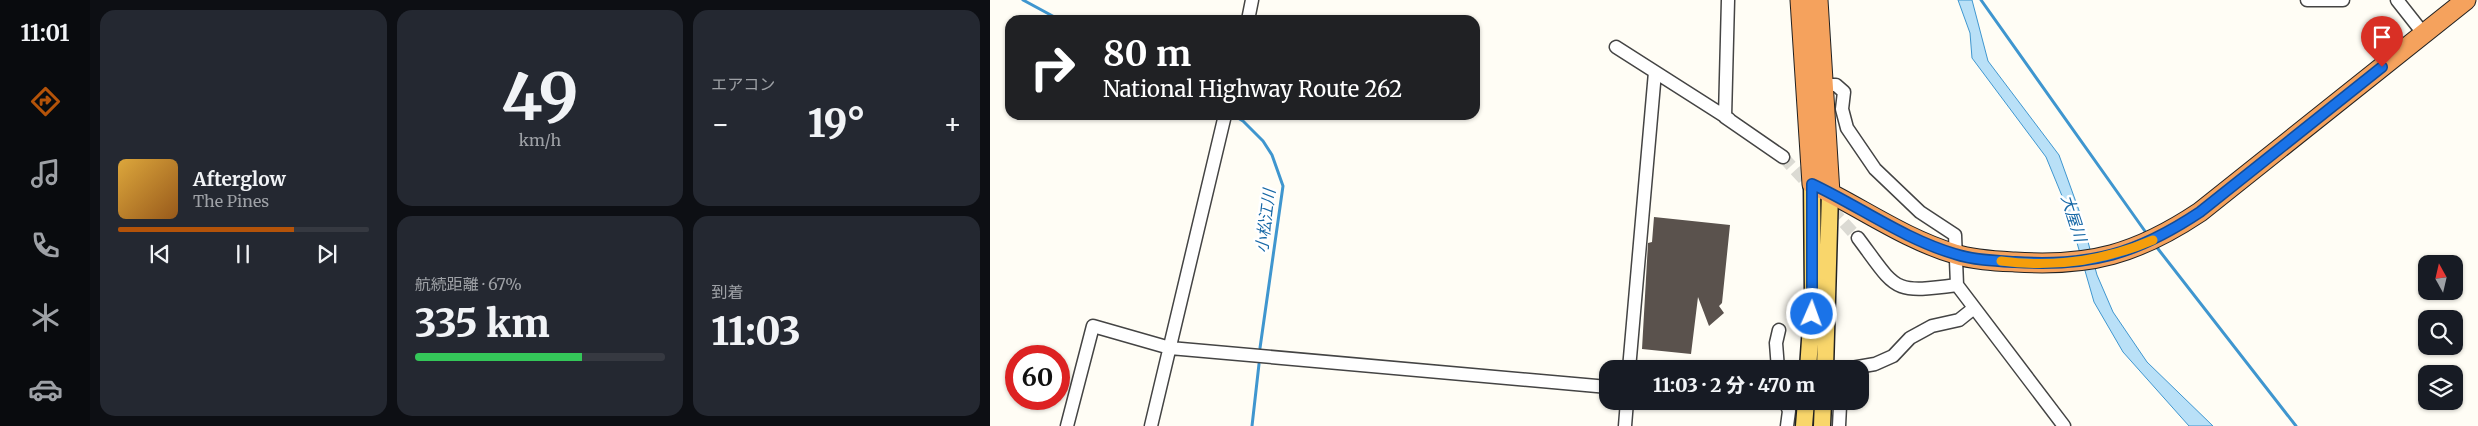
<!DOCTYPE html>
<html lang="ja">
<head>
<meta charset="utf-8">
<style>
	body { margin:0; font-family:Merriweather,"Noto Sans JP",serif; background:#242831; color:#f1f3f6; height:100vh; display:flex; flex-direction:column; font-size:19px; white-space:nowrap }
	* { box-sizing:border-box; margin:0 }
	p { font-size:16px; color:#9ea1a6 }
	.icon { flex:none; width:28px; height:28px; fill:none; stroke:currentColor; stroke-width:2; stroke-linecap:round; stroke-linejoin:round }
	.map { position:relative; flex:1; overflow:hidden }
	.details { display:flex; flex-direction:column; gap:10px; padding:10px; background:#0d0f14; width:900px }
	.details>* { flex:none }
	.hud { position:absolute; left:15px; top:15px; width:475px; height:105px; border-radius:15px; box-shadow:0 1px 4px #0004; background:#202124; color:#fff; overflow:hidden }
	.needle { width:32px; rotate:352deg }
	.buttons { position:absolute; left:1428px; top:255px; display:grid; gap:10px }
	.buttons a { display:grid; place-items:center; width:45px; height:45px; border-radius:10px; background:#171b24; box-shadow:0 1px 4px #0004; font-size:25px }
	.speed { position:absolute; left:15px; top:345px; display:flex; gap:10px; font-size:25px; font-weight:700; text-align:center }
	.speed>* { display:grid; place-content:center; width:65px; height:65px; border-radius:50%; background:#171b24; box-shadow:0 1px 4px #0004; line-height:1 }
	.speed .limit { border:8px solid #d22; background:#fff; color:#111 }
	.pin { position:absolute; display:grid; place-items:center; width:42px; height:42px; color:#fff; margin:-51px -21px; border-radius:50% 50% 50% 0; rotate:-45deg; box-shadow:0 0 5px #0007 }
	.pin .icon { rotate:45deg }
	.me { position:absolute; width:55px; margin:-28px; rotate:2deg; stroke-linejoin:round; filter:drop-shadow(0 0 4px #0008) }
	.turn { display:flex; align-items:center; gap:18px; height:105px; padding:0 15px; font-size:22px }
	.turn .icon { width:65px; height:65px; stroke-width:2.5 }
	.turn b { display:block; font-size:35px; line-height:42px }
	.big { font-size:38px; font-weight:800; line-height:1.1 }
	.details .widget { flex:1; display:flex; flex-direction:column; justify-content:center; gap:8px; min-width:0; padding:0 18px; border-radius:15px; background:#242831 }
	.details .dial { align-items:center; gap:0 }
	.dial b { font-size:65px; line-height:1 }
	.song { display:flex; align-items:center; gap:15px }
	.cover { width:60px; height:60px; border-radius:8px; background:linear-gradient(135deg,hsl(40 70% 55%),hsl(30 70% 35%)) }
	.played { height:5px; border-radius:2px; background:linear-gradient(90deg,#b45309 70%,#363941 70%) }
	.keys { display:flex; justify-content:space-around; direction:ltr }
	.heat { display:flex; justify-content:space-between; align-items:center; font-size:28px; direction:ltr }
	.charge { height:8px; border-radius:4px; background:linear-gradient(90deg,#34c759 67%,#363941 0) }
	.details .tiles { flex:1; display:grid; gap:10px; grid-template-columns:repeat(3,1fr) }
	.widget:first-child { grid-row:span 2 }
	.trip { position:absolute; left:609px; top:360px; width:270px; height:50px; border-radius:15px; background:#171b24; box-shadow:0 1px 4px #0004; font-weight:800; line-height:50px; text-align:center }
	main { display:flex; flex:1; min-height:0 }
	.dock { display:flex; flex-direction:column; width:90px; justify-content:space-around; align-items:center; background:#090b0e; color:#9ea1a6 }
	.dock .icon { width:35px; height:35px }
	.dock .selected { color:#b45309 }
	.dock b { font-size:22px; color:#f1f3f6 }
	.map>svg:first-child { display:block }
</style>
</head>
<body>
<main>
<nav class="dock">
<b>11:01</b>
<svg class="icon selected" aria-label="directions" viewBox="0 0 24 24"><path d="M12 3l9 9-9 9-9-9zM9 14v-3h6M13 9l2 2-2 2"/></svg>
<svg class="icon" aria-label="music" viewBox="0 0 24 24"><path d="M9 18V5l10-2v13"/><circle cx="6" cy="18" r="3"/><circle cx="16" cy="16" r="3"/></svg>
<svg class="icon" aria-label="phone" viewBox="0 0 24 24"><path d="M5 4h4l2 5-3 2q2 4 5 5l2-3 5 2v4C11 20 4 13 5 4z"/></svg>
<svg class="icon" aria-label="climate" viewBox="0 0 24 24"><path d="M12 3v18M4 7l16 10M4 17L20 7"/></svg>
<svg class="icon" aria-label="car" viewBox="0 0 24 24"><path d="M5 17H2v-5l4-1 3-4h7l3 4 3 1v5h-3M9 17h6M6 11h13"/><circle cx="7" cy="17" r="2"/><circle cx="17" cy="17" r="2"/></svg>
</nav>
<section class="details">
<div class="tiles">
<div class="widget">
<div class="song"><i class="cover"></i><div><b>Afterglow</b><p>The Pines</p></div></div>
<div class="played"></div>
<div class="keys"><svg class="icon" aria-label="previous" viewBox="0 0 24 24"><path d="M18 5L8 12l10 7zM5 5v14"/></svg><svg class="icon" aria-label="pause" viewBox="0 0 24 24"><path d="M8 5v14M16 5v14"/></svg><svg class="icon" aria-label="next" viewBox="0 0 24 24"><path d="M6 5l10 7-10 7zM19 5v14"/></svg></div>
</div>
<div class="widget dial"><b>49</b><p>km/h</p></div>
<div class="widget"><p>エアコン</p>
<div class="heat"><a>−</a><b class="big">19°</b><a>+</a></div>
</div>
<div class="widget"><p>航続距離 · 67%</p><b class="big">335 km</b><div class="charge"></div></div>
<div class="widget"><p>到着</p><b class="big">11:03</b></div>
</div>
</section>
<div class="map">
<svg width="1488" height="426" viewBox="0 0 1488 426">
	<rect width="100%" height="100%" fill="#fffdf5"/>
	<path fill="#b9e0f7" stroke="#3f96cf" d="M968 0H982L998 61 1069 155 1091 216 1107 275 1123 312 1157 362 1223 426H1199L1133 352 1104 302 1077 208 1056 157 982 58 980 33Z"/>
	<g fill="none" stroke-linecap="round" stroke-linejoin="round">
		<path stroke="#3f96cf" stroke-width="3" d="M33 0 70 20
			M991 0 1157 234
			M243 115 253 121 273 141 282 155 293 186 270 348
			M1165 245 1306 426
			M262 426 269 364"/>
	</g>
	<path fill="#5a524d" d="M664 217 740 225 732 303 729 306 734 313 719 326 708 297 701 354 652 349 658 243 662 242Z"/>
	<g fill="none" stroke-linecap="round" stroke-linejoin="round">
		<path stroke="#dbdad3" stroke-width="12" stroke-dasharray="12 6" stroke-linecap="butt" d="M793 157 868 238"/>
		<g stroke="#444" stroke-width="15">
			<path id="minor" d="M738 0 735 117 793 157
				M1317 0H1353
				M1407 0 1433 33
				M258 20 262 0
				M626 47 739 119
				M833 85H846L854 92 852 109 857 128 885 169 930 212 965 235 967 285 1074 426
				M868 238C907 290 901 294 967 285
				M639 369 665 72
				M788 369 786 343 789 330
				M856 369 885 364 903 356 920 338 942 326 969 320 984 308
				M795 401 799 411 797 426
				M77 426 103 326 180 348 618 387
				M161 426 235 115
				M635 426 637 401
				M849 426 850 406 853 401"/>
		</g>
		<g stroke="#222" stroke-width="19">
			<path id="major" d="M818 369 823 296 822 184
				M835 369 840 193
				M814 426 816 401
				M832 426 833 401"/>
		</g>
		<g stroke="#222" stroke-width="21">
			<path id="highway" d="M810 0 822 184C869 206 914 239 965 254 983 260 1006 261 1025 262 1100 267 1147 254 1210 212L1476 0
				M828 0 840 193"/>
		</g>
		<use href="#minor" stroke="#fff" stroke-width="12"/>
		<use href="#major" stroke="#f9d66b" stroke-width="16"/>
		<use href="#highway" stroke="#f5a25d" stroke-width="19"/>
	</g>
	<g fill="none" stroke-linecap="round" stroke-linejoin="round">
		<g stroke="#114b97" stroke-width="12">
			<path id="route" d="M822 314V184C869 206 914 239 965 254 983 260 1006 261 1025 262 1100 267 1147 254 1210 212L1392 67"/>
		</g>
		<use href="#route" stroke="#1a73e8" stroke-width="9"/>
		<path stroke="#f59e0b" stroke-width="9" d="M1011 261C1064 268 1114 261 1163 240"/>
	</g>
	<g text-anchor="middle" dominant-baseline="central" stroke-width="5" stroke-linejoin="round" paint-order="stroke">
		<g font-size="16" font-style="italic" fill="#1768a6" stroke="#fff">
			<text transform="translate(1084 218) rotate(72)">大屋川</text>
			<text transform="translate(275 221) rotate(-83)">小松江川</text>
		</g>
	</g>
</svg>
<div class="buttons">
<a><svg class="needle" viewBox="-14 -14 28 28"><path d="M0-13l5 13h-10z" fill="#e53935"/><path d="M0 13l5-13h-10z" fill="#9ea1a6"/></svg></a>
<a><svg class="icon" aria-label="search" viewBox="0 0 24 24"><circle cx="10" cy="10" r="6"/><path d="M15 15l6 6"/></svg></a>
<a><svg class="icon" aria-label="layers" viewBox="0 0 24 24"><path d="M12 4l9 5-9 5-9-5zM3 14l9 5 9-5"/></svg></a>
</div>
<div class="speed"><div class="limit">60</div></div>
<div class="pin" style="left:1392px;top:67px;background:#d93025"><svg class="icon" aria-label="arrive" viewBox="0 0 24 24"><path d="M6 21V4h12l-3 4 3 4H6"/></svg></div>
<svg class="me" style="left:822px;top:314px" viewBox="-20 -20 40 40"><circle r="17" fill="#1a73e8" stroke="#fff" stroke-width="3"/><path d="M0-11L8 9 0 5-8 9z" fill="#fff"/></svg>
<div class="trip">11:03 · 2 分 · 470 m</div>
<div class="hud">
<div class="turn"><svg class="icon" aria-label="right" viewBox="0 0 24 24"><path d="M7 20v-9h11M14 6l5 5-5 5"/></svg><div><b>80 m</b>National Highway Route 262</div></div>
</div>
</div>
</main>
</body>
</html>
